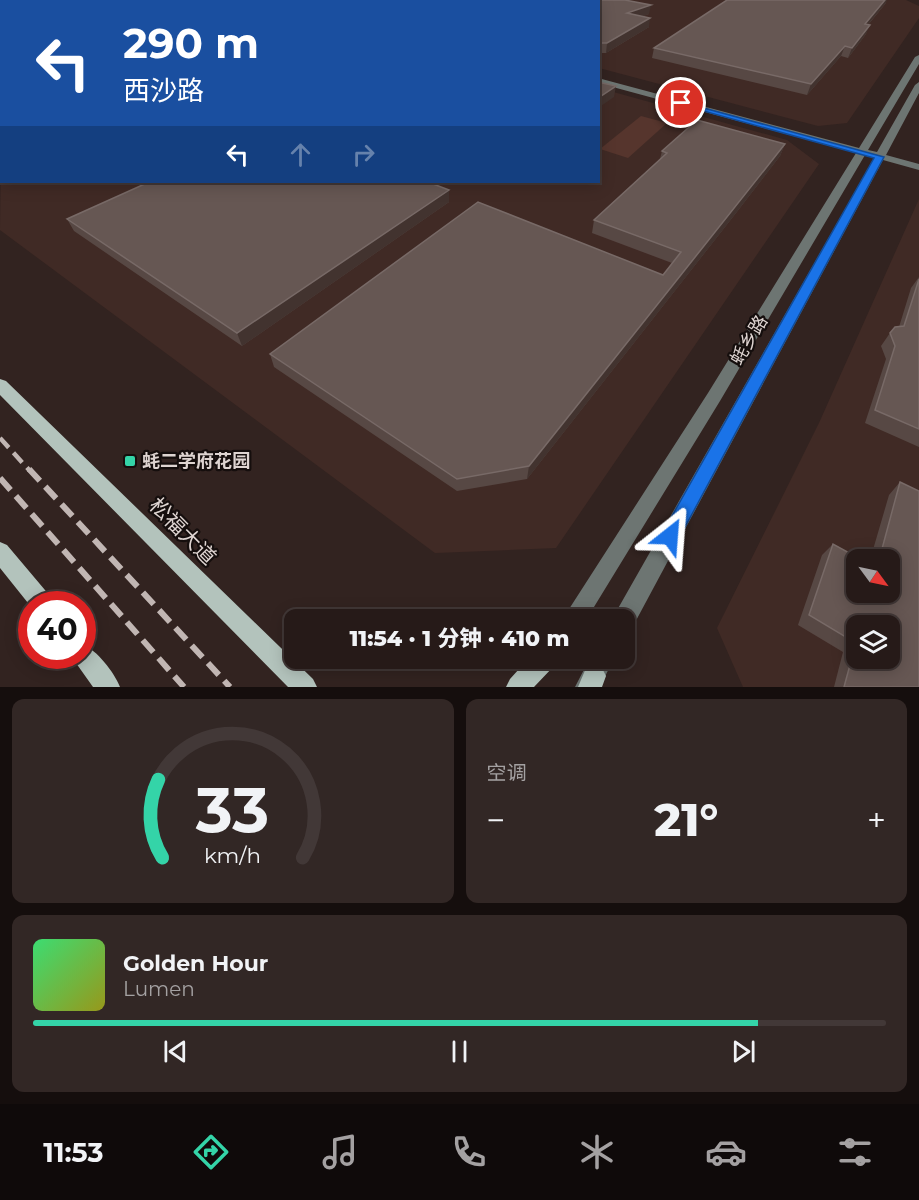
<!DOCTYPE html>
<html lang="zh">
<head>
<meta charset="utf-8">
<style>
	body { margin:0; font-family:Montserrat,"Noto Sans SC",sans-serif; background:#322725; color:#f1f3f6; height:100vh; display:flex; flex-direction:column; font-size:22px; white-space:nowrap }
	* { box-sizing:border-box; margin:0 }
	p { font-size:20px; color:#a4a1a2 }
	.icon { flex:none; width:33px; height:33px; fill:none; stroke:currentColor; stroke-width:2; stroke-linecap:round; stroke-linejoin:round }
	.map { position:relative; height:687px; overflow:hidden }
	.panel { display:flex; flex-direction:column; gap:12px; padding:12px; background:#150e0d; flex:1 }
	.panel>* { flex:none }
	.banner { position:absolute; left:0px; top:0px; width:600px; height:183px; box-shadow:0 3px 15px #0003,0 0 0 2px #423837; background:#1a4fa0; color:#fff; overflow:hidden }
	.needle { width:39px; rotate:123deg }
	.controls { position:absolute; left:846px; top:549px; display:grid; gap:12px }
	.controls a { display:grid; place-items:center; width:54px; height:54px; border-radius:12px; background:#261a18; box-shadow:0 3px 15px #0003,0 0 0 2px #423837; font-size:30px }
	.speed { position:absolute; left:18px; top:591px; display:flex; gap:12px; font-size:30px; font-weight:700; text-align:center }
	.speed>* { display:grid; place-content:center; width:78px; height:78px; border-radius:50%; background:#261a18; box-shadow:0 3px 15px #0003,0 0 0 2px #423837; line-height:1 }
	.speed .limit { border:9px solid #d22; background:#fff; color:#111 }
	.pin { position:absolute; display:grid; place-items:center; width:51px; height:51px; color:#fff; margin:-26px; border:3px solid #fff; border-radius:50%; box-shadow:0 2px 6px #0007 }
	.me { position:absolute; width:66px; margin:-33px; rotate:28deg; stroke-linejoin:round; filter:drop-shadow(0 0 4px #0008) }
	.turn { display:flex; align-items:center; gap:21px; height:126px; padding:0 24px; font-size:27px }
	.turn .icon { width:78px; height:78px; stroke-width:2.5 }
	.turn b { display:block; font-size:42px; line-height:51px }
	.lanes { display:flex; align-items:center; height:57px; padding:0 24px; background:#0003; justify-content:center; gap:30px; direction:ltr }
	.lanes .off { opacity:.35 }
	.big { font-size:45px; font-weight:800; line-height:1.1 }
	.panel .tile { flex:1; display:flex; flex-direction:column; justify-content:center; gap:9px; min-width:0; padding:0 21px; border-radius:12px; background:#322725 }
	.panel .dial { align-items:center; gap:0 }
	.dial svg { height:156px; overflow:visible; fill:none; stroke:#423837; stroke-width:7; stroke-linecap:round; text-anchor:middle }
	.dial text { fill:#f1f3f6; stroke:none }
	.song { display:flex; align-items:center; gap:18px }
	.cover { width:72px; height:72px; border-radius:9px; background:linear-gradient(135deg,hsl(140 70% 55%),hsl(60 70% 35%)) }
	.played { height:6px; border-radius:3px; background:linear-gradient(90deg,#34d4a8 85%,#423837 85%) }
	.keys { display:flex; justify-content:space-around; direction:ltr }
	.heat { display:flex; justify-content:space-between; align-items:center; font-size:33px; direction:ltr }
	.panel .tiles { flex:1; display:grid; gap:12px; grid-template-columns:1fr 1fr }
	.tile:last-child { grid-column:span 2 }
	.trip { position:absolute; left:284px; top:609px; width:351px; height:60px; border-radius:12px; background:#261a18; box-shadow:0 3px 15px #0003,0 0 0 2px #423837; font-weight:800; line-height:60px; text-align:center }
	.menu { display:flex; height:96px; justify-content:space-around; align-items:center; background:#0f0a0a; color:#a4a1a2 }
	.menu .icon { width:42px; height:42px }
	.menu .active { color:#34d4a8 }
	.menu b { font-size:27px; color:#f1f3f6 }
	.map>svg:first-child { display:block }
</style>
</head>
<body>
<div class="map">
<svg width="919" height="687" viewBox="0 0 919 687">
	<rect width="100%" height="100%" fill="#322320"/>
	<path fill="#402a25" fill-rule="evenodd" d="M335 0H906L919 6V18L847 123 818 126 599 68 598 2Z
		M599 88 787 140 819 164 556 548 435 553 0 230 1 149 2 182H598Z
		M919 199V687H743L717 628 819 423ZM856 560H890V592H856ZM856 626H890V658H856Z"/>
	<path fill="#56352d" d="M641 116 667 123 628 158 600 149Z"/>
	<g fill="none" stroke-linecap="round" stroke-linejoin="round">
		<path fill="#6d7572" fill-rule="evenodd" d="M298 0 310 2H299Z
			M919 55V64L868 150 877 152 915 85 919 82V93L886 155 919 164V170L883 160 632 628 624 631V620H613L616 612 874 158 865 155 720 401 586 620H562L708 393 856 153 598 83V78L859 148 915 57Z
			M590 658H614L600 687H575Z"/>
		<path fill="#b3c3bc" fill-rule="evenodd" d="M128 0H136L126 2Z
			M0 49H2V53H0Z
			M0 379 6 381 313 679 317 687H288L0 395Z
			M0 542 7 545 50 596 53 604H32V608L0 568Z
			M82 644C97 650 114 672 120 687H93L71 656H82Z
			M529 658H557L554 666 534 687H506L510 679Z
			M594 664 602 668 606 676 602 687H578L586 668Z"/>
		<path stroke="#c1b6b3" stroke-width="4.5" stroke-dasharray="13 7" stroke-linecap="butt" d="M0 438 30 471"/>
		<path stroke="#c1b6b3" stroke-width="6" stroke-dasharray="16 8" stroke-linecap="butt" d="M29 469 230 687
			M0 478 184 687"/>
	</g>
	<path fill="#574844" d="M0 0H89L84 2H2V22H0Z
		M358 0H422L418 2H364Z
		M598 2 649 14 643 16 649 27 606 53H598Z
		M886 3 868 25 866 34 848 58 841 56 807 95 652 58 654 48Z
		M785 144 780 156 736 213 527 479 457 491 274 367 270 354 663 275 672 263 592 233 594 220 660 159 662 151Z
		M449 190V202L242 346 74 231 67 219Z
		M919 277V447L865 423 886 359 881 346 890 333 899 327 911 288Z
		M900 482 919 687H834L843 652 798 625 822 555 833 544 856 592 890 560H870L889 495Z"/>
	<path fill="#42332f" d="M58 0H89L84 2H54Z
		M397 0H422L418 2H396Z
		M885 0H887L886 3 861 33 865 24Z
		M651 5 649 14 626 22 627 13Z
		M650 18 649 27 606 53 607 43Z
		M870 25 866 34 848 58 852 48Z
		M845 46 841 56 807 95 811 84Z
		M616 86 614 97 598 108V98Z
		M0 117H2V134L0 135Z
		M785 144 780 156 736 213 527 479 529 466Z
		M449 190V202L242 346 237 333Z"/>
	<path fill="#665753" stroke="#786a67" stroke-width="1.5" fill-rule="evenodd" d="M0 0H58L54 2H2V14L0 13Z
		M485 0H625L651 5 627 13 650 18 607 43H598V2H482Z
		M727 0H885L865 24 870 25 852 48 845 46 811 84 654 48Z
		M0 70 2 71V117H0Z
		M598 82 616 86 598 98Z
		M697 120 785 144 529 466 457 479 270 354 478 202 663 275 681 252 594 220 667 153 662 151Z
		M149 182H428L449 190 237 333 67 219Z
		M919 279V429L875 410 895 346 890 333 895 327 904 326Z
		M900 482 919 491V687H844L856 643 809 615 833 544 862 560H856V592H890V560H879ZM856 626H890V658H856Z"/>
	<path fill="#1a73e8" stroke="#114b97" stroke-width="1.5" d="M678 101 884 157 677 542 670 544 664 542 661 536 664 530 874 158 678 104Z"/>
	<rect fill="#34d4a8" stroke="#150e0d" stroke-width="2" x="124" y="455" width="12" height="12" rx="3"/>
	<g text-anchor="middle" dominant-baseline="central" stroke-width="4.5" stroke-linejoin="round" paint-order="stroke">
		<g font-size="18" fill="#ded4d1" stroke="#150e0d">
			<text transform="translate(749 340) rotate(-59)">蚝乡路</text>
		</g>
		<g font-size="18" font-weight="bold" fill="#ded4d1" stroke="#150e0d" text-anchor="start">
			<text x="142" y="461">蚝二学府花园</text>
		</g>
		<g font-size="21" fill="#ded4d1" stroke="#150e0d">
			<text transform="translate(183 531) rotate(45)">松福大道</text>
		</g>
	</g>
</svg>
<div class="controls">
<a><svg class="needle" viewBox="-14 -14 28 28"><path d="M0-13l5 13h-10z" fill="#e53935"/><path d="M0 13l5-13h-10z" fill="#a4a1a2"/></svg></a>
<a><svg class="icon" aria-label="layers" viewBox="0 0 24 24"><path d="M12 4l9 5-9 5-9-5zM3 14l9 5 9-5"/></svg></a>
</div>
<div class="speed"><div class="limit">40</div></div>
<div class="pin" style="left:681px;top:103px;background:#d93025"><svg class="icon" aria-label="arrive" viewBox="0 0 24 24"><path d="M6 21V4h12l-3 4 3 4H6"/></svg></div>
<svg class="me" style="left:670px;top:536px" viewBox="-20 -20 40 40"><path d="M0-17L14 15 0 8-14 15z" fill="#1a73e8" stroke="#fff" stroke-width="4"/></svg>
<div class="trip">11:54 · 1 分钟 · 410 m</div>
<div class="banner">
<div class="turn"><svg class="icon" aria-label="left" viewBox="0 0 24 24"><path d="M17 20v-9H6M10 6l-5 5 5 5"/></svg><div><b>290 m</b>西沙路</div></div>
<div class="lanes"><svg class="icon" aria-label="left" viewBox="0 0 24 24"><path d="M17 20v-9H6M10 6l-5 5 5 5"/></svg><svg class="icon off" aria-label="ahead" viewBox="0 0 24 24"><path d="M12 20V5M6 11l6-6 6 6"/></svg><svg class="icon off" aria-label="right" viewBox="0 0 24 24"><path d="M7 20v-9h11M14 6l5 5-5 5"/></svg></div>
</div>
</div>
<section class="panel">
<div class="tiles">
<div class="tile dial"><svg viewBox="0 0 100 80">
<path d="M14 69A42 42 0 1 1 86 69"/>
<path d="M14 69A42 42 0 0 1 12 29" stroke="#34d4a8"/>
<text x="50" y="56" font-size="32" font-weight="700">33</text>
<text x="50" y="72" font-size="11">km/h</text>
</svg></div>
<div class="tile"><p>空调</p>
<div class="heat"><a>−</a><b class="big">21°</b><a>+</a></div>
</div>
<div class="tile">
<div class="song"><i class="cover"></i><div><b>Golden Hour</b><p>Lumen</p></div></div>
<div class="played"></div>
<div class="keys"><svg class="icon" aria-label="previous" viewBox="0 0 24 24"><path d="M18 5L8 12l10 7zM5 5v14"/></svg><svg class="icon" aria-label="pause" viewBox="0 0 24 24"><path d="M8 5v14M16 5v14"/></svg><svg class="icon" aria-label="next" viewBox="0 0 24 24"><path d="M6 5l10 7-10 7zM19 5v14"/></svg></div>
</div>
</div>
</section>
<nav class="menu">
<b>11:53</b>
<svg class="icon active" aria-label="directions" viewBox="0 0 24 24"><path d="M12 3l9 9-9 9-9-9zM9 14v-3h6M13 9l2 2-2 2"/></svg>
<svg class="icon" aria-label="music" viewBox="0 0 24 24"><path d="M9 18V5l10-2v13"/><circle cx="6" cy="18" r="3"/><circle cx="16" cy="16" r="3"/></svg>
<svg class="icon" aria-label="phone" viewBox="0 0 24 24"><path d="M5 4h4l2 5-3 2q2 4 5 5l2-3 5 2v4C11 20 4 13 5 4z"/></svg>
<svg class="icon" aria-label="climate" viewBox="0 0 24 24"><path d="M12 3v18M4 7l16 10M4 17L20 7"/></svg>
<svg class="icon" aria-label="car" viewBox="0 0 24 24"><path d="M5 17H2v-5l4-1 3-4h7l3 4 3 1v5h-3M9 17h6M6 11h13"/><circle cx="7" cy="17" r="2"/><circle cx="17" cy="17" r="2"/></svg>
<svg class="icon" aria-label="filters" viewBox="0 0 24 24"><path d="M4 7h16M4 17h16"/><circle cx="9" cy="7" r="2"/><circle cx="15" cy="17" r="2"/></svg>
</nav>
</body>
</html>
